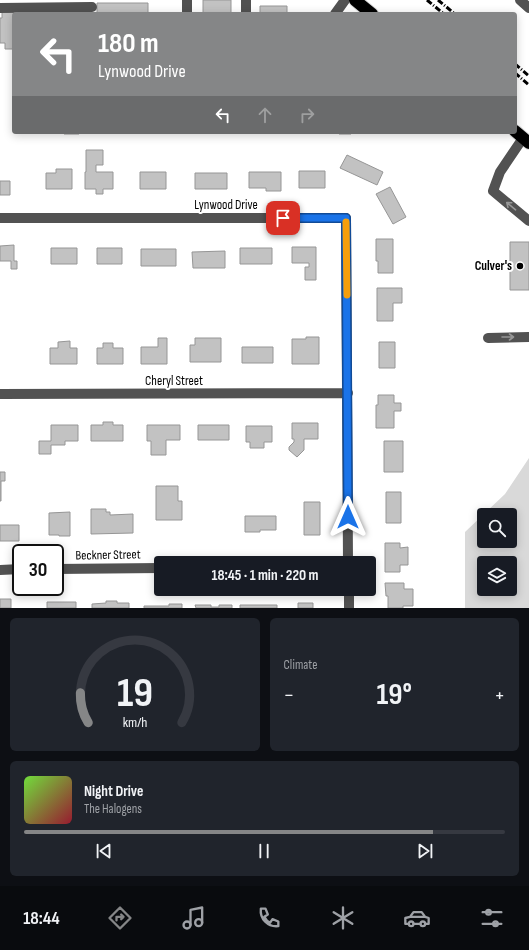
<!DOCTYPE html>
<html lang="en">
<head>
<meta charset="utf-8">
<style>
	body { margin:0; font-family:"Sofia Sans Condensed",sans-serif; background:#20242c; color:#f1f3f6; height:100vh; display:flex; flex-direction:column; font-size:15px; white-space:nowrap }
	* { box-sizing:border-box; margin:0 }
	p { font-size:13px; color:#9ea1a6 }
	.icon { flex:none; width:22px; height:22px; fill:none; stroke:currentColor; stroke-width:2; stroke-linecap:round; stroke-linejoin:round }
	.map { position:relative; height:608px; overflow:hidden }
	.side { display:flex; flex-direction:column; gap:10px; padding:10px; background:#0d0f14; flex:1 }
	.side>* { flex:none }
	.banner { position:absolute; left:12px; top:12px; width:505px; height:122px; border-radius:4px; box-shadow:0 2px 10px #0003; background:#858687; color:#fff; overflow:hidden }
	.fabs { position:absolute; left:477px; top:508px; display:grid; gap:8px }
	.fabs a { display:grid; place-items:center; width:40px; height:40px; border-radius:4px; background:#171b24; box-shadow:0 2px 10px #0003; font-size:20px }
	.speed { position:absolute; left:12px; top:544px; display:flex; gap:8px; font-size:20px; font-weight:700; text-align:center }
	.speed>* { display:grid; place-content:center; width:52px; height:52px; border-radius:50%; background:#171b24; box-shadow:0 2px 10px #0003; line-height:1 }
	.speed .limit { border:2px solid #111; border-radius:6px; background:#fff; color:#111 }
	.pin { position:absolute; display:grid; place-items:center; width:34px; height:34px; color:#fff; margin:-17px; border-radius:8px; box-shadow:0 2px 6px #0006 }
	.me { position:absolute; width:44px; margin:-22px; rotate:0deg; stroke-linejoin:round; filter:drop-shadow(0 0 3px #0008) }
	.turn { display:flex; align-items:center; gap:14px; height:84px; padding:0 20px; font-size:18px }
	.turn .icon { width:52px; height:52px; stroke-width:2.5 }
	.turn b { display:block; font-size:28px; line-height:34px }
	.lanes { display:flex; align-items:center; height:38px; padding:0 20px; background:#0003; justify-content:center; gap:20px; direction:ltr }
	.lanes .off { opacity:.35 }
	.big { font-size:30px; font-weight:700; line-height:1.1 }
	.side .widget { flex:1; display:flex; flex-direction:column; justify-content:center; gap:6px; min-width:0; padding:0 14px; border-radius:6px; background:#20242c }
	.side .dial { align-items:center; gap:0 }
	.dial svg { height:104px; overflow:visible; fill:none; stroke:#363941; stroke-width:7; stroke-linecap:round; text-anchor:middle }
	.dial text { fill:#f1f3f6; stroke:none }
	.song { display:flex; align-items:center; gap:12px }
	.cover { width:48px; height:48px; border-radius:6px; background:linear-gradient(135deg,hsl(100 70% 55%),hsl(350 70% 35%)) }
	.played { height:4px; border-radius:2px; background:linear-gradient(90deg,#858687 85%,#363941 85%) }
	.keys { display:flex; justify-content:space-around; direction:ltr }
	.heat { display:flex; justify-content:space-between; align-items:center; font-size:22px; direction:ltr }
	.side .tiles { flex:1; display:grid; gap:10px; grid-template-columns:1fr 1fr }
	.widget:last-child { grid-column:span 2 }
	.trip { position:absolute; left:154px; top:556px; width:222px; height:40px; border-radius:4px; background:#171b24; box-shadow:0 2px 10px #0003; font-weight:700; line-height:40px; text-align:center }
	.menu { display:flex; height:64px; justify-content:space-around; align-items:center; background:#090b0e; color:#9ea1a6 }
	.menu .icon { width:28px; height:28px }
	.menu .current { color:#858687 }
	.menu b { font-size:18px; color:#f1f3f6 }
	.map>svg:first-child { display:block }
</style>
</head>
<body>
<div class="map">
<svg width="529" height="608" viewBox="0 0 529 608">
	<rect width="100%" height="100%" fill="#fff"/>
	<path fill="#d9d9d9" fill-rule="evenodd" d="M529 458V608H465V532L505 494ZM484 515H510V541H484ZM484 563H510V589H484Z"/>
	<path fill="#c2c2c2" stroke="#969696" d="M203 0H231V14H203Z
		M97 3H148V14H97Z
		M260 6H287V14H260Z
		M2 11H14V49H5V43H0V18H2Z
		M64 132H79V134H64Z
		M339 132H351V134H339Z
		M86 150H103V165H96V172H113V189H103V194H96V189H85V172H86Z
		M347 155 383 172 377 185 340 168Z
		M56 169H72V189H46V173H56Z
		M299 171H325V188H299Z
		M140 172H166V189H140Z
		M249 172H281V191H266V188H249Z
		M195 173H227V189H195Z
		M0 181H10V195H0Z
		M390 187 406 217 393 224 376 194Z
		M376 239H393V273H378V261H376Z
		M510 242H529V290H510Z
		M14 245V261H17V269H11V261H0V246Z
		M292 247H316V280H305V267H309V263H292Z
		M51 248H77V264H51Z
		M97 248H122V264H97Z
		M240 248H272V264H240Z
		M141 249H176V266H141Z
		M225 251V268H193L192 252Z
		M377 288H402V303H393V321H377Z
		M306 337H319V364H292V339H306Z
		M158 338H167V364H141V347H158Z
		M195 338H221V362H190V345H195Z
		M70 341V348H77V364H50V348H58V342Z
		M379 342H395V368H379Z
		M103 343H113V348H123V364H97V348H103Z
		M242 347H273V363H242Z
		M378 395H394V403H401V411H394V428H376V405H378Z
		M103 422H113V425H123V441H91V425H103Z
		M292 423H318V439H304V450L297 457 289 450V447L294 442V439H292Z
		M51 425H78V441H65V445H51V454H39V441H51Z
		M147 425H180V440H166V455H151V441H147Z
		M198 425H229V440H198Z
		M246 426H272V442H264V448H250V442H246Z
		M384 441H403V472H384Z
		M0 472H5V481H1V501H0Z
		M156 486H178V501H182V520H156Z
		M386 492H401V523H386Z
		M304 502H320V535H304Z
		M91 509H106V512H110V515L133 514V533L91 534Z
		M70 512V536H59V535H49V513Z
		M245 516H276V530H260V532H245Z
		M0 525H19V541H0Z
		M385 543H400V548L408 547V565H400V572H385Z
		M385 583H404V589H413V606H403V608H388V596H386Z
		M0 599H11V608H0Z
		M106 601H117V603H129V608H92V604L106 603Z
		M47 602H76V608H47Z
		M298 603H313V608H298Z
		M169 604H182V608H144V606H169Z
		M195 605H211V607H219V605H232V608H196Z
		M240 605H277V608H240Z"/>
	<g fill="none" stroke-linecap="round" stroke-linejoin="round">
		<g stroke="#dbdbdb" stroke-width="14">
			<path id="highway" d="M355 0 372 14
				M515 131 529 143"/>
		</g>
		<path stroke="#525252" stroke-width="10" d="M187 0V14
			M520 0 529 8
			M0 8 92 7
			M246 14V0
			M335 14 345 0
			M523 138 500 172 493 191 529 221
			M0 218H346L348 563
			M488 338 529 337
			M0 394 348 393
			M55 569 161 568
			M0 570 21 569
			M349 589V608"/>
		<use href="#highway" stroke="#000" stroke-width="12"/>
		<path stroke="#000" stroke-width="3" stroke-dasharray="6 2 1 2" stroke-linecap="butt" d="M427 0 444 14
			M438 0 455 14
			M515 64 529 76
			M515 73 529 85"/>
	</g>
	<defs><path id="oneway-shaft" d="M-6 0H5M1.5-3L5.5 0L1.5 3" fill="none" stroke-width="1.6" stroke-linecap="round" stroke-linejoin="round"/></defs>
	<g stroke="#979797">
		<use href="#oneway-shaft" transform="translate(511 206) rotate(-140)"/>
		<use href="#oneway-shaft" transform="translate(508 337)"/>
	</g>
	<g fill="none" stroke-linecap="round" stroke-linejoin="round">
		<g stroke="#114b97" stroke-width="10">
			<path id="route" d="M283 218H346L348 517"/>
		</g>
		<use href="#route" stroke="#1a73e8" stroke-width="7"/>
		<path stroke="#f59e0b" stroke-width="7" d="M346 222 347 295"/>
	</g>
	<circle fill="#000" stroke="#fff" stroke-width="1.5" cx="520" cy="266" r="4"/>
	<g text-anchor="middle" dominant-baseline="central" stroke-width="4" stroke-linejoin="round" paint-order="stroke">
		<g font-size="13" fill="#000" stroke="#fff">
			<text x="226" y="205">Lynwood Drive</text>
			<text x="174" y="381">Cheryl Street</text>
			<text transform="translate(108 555) rotate(-1)">Beckner Street</text>
		</g>
		<g font-size="13" font-weight="bold" fill="#000" stroke="#fff" text-anchor="end">
			<text x="512" y="266">Culver's</text>
		</g>
	</g>
</svg>
<div class="fabs">
<a><svg class="icon" aria-label="search" viewBox="0 0 24 24"><circle cx="10" cy="10" r="6"/><path d="M15 15l6 6"/></svg></a>
<a><svg class="icon" aria-label="layers" viewBox="0 0 24 24"><path d="M12 4l9 5-9 5-9-5zM3 14l9 5 9-5"/></svg></a>
</div>
<div class="speed"><div class="limit">30</div></div>
<div class="pin" style="left:283px;top:218px;background:#d93025"><svg class="icon" aria-label="arrive" viewBox="0 0 24 24"><path d="M6 21V4h12l-3 4 3 4H6"/></svg></div>
<svg class="me" style="left:348px;top:517px" viewBox="-20 -20 40 40"><path d="M0-17L14 15 0 8-14 15z" fill="#1a73e8" stroke="#fff" stroke-width="4"/></svg>
<div class="trip">18:45 · 1 min · 220 m</div>
<div class="banner">
<div class="turn"><svg class="icon" aria-label="left" viewBox="0 0 24 24"><path d="M17 20v-9H6M10 6l-5 5 5 5"/></svg><div><b>180 m</b>Lynwood Drive</div></div>
<div class="lanes"><svg class="icon" aria-label="left" viewBox="0 0 24 24"><path d="M17 20v-9H6M10 6l-5 5 5 5"/></svg><svg class="icon off" aria-label="ahead" viewBox="0 0 24 24"><path d="M12 20V5M6 11l6-6 6 6"/></svg><svg class="icon off" aria-label="right" viewBox="0 0 24 24"><path d="M7 20v-9h11M14 6l5 5-5 5"/></svg></div>
</div>
</div>
<section class="side">
<div class="tiles">
<div class="widget dial"><svg viewBox="0 0 100 80">
<path d="M14 69A42 42 0 1 1 86 69"/>
<path d="M14 69A42 42 0 0 1 8 46" stroke="#858687"/>
<text x="50" y="56" font-size="32" font-weight="700">19</text>
<text x="50" y="72" font-size="11">km/h</text>
</svg></div>
<div class="widget"><p>Climate</p>
<div class="heat"><a>−</a><b class="big">19°</b><a>+</a></div>
</div>
<div class="widget">
<div class="song"><i class="cover"></i><div><b>Night Drive</b><p>The Halogens</p></div></div>
<div class="played"></div>
<div class="keys"><svg class="icon" aria-label="previous" viewBox="0 0 24 24"><path d="M18 5L8 12l10 7zM5 5v14"/></svg><svg class="icon" aria-label="pause" viewBox="0 0 24 24"><path d="M8 5v14M16 5v14"/></svg><svg class="icon" aria-label="next" viewBox="0 0 24 24"><path d="M6 5l10 7-10 7zM19 5v14"/></svg></div>
</div>
</div>
</section>
<nav class="menu">
<b>18:44</b>
<svg class="icon current" aria-label="directions" viewBox="0 0 24 24"><path d="M12 3l9 9-9 9-9-9zM9 14v-3h6M13 9l2 2-2 2"/></svg>
<svg class="icon" aria-label="music" viewBox="0 0 24 24"><path d="M9 18V5l10-2v13"/><circle cx="6" cy="18" r="3"/><circle cx="16" cy="16" r="3"/></svg>
<svg class="icon" aria-label="phone" viewBox="0 0 24 24"><path d="M5 4h4l2 5-3 2q2 4 5 5l2-3 5 2v4C11 20 4 13 5 4z"/></svg>
<svg class="icon" aria-label="climate" viewBox="0 0 24 24"><path d="M12 3v18M4 7l16 10M4 17L20 7"/></svg>
<svg class="icon" aria-label="car" viewBox="0 0 24 24"><path d="M5 17H2v-5l4-1 3-4h7l3 4 3 1v5h-3M9 17h6M6 11h13"/><circle cx="7" cy="17" r="2"/><circle cx="17" cy="17" r="2"/></svg>
<svg class="icon" aria-label="filters" viewBox="0 0 24 24"><path d="M4 7h16M4 17h16"/><circle cx="9" cy="7" r="2"/><circle cx="15" cy="17" r="2"/></svg>
</nav>
</body>
</html>
